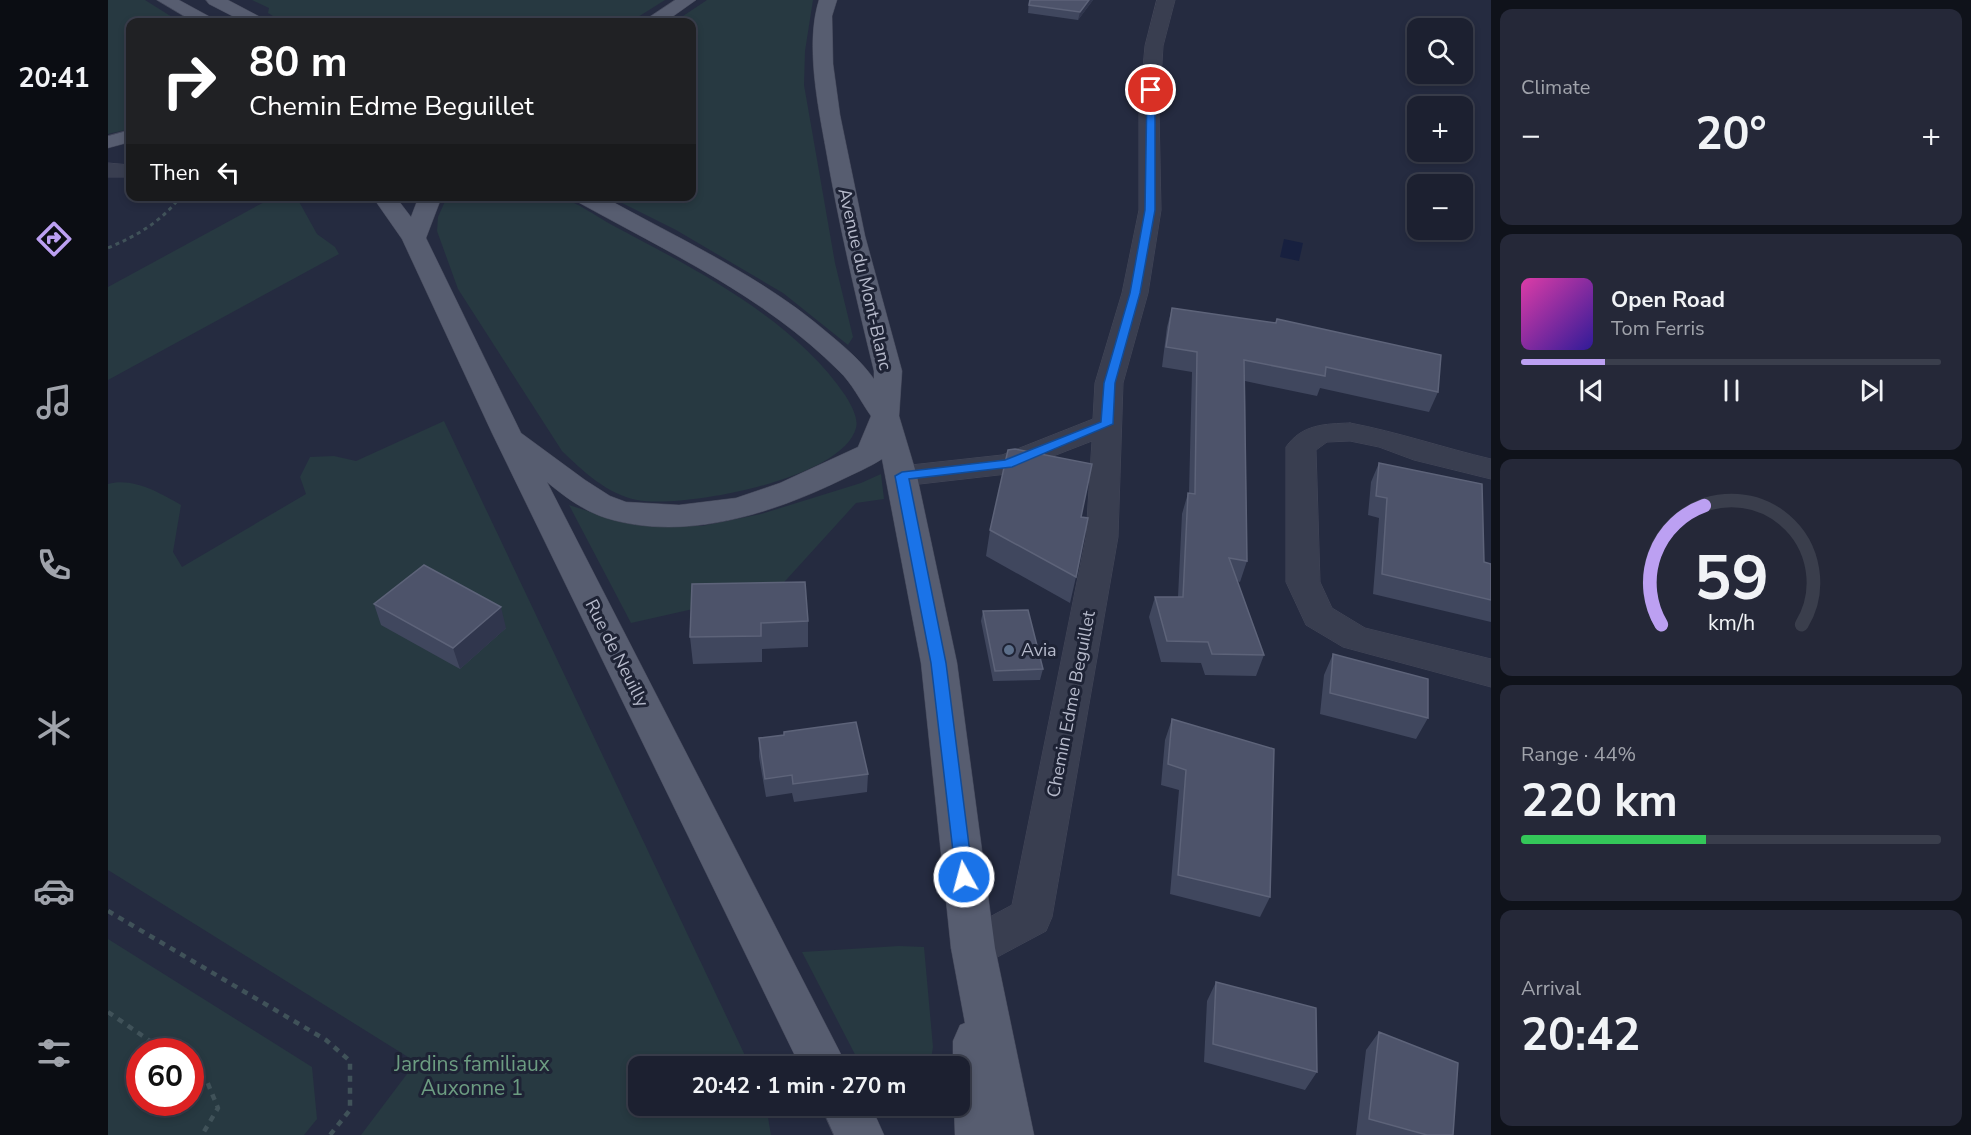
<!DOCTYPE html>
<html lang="en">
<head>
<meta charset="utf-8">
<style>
	body { margin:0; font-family:"Nunito Sans",sans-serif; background:#252838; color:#f1f3f6; height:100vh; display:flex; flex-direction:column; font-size:22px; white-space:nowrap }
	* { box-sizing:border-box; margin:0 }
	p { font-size:20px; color:#a0a3ab }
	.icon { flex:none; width:33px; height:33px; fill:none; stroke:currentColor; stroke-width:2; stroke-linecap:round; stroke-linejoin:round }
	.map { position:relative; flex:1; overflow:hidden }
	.sheet { display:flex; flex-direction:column; gap:9px; padding:9px; background:#0f121a; width:480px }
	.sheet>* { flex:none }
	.hud { position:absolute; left:18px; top:18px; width:570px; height:183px; border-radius:12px; box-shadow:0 3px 9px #0003,0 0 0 2px #3a3e4c; background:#202124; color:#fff; overflow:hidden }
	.buttons { position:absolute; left:1299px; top:18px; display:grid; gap:12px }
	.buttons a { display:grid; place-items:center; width:66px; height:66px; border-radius:12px; background:#1c2030; box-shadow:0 3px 9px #0003,0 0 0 2px #3a3e4c; font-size:30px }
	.speed { position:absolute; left:18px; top:1038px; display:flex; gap:12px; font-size:30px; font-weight:700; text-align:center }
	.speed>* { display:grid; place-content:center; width:78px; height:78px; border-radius:50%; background:#1c2030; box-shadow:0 3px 9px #0003,0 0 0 2px #3a3e4c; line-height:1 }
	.speed .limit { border:9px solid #d22; background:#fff; color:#111 }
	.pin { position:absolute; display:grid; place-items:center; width:51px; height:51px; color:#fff; margin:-26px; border:3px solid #fff; border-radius:50%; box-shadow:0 2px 6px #0007 }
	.me { position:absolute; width:66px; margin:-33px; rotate:353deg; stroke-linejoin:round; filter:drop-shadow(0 0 4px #0008) }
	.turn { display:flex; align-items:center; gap:21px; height:126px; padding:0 24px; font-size:27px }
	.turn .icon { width:78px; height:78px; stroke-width:2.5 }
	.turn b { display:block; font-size:42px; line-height:51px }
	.then { display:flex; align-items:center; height:57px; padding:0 24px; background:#0003; gap:12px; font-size:22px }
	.big { font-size:45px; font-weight:700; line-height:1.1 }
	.sheet .tile { flex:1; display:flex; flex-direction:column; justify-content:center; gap:9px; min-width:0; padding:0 21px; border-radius:12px; background:#252838 }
	.sheet .dial { align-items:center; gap:0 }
	.dial svg { height:156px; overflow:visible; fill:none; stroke:#3a3e4c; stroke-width:7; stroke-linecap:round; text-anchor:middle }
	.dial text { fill:#f1f3f6; stroke:none }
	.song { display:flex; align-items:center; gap:18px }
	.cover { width:72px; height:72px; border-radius:9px; background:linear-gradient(135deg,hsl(320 70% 55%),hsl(250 70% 35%)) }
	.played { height:6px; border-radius:3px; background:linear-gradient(90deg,#bca0f2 20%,#3a3e4c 20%) }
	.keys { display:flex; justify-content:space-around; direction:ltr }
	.heat { display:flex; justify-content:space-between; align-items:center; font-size:33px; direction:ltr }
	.charge { height:9px; border-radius:4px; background:linear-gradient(90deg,#34c759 44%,#3a3e4c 0) }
	.trip { position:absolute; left:520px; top:1056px; width:342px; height:60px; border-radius:12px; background:#1c2030; box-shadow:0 3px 9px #0003,0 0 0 2px #3a3e4c; font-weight:700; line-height:60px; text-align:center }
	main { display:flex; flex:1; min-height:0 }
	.dock { display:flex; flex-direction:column; width:108px; justify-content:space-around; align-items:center; background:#0b0d13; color:#a0a3ab }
	.dock .icon { width:42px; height:42px }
	.dock .current { color:#bca0f2 }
	.dock b { font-size:27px; color:#f1f3f6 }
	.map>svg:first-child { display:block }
</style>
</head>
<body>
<main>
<nav class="dock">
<b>20:41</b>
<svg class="icon current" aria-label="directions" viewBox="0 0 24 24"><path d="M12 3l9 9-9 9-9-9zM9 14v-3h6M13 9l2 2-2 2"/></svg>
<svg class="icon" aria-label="music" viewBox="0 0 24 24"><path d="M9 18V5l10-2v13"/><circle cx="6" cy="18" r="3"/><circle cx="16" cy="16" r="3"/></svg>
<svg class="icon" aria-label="phone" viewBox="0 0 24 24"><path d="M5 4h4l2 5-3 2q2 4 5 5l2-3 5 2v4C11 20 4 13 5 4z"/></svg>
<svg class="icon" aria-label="climate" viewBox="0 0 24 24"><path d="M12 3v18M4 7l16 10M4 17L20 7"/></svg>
<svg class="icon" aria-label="car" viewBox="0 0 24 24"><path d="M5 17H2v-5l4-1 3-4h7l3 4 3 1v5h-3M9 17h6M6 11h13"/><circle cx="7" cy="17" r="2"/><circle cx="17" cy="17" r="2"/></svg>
<svg class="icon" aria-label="filters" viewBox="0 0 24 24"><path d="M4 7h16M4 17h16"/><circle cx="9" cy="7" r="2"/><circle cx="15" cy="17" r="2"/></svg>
</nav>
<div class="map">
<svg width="1383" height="1135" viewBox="0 0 1383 1135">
	<rect width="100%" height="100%" fill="#252b40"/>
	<path fill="#273941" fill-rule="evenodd" d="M0 0H37L72 22H22V129L0 134Z
		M144 0H557L522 22H175L160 13 161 8Z
		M599 0H705L697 51 696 85 727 263 745 337 740 345 675 293 568 230 502 197 584 196V22H566Z
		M176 197 189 198 209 234 227 247 231 254 0 380V287L160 200Z
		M339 197C366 197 394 197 421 197 430 197 444 194 452 197 470 203 488 216 504 225 585 268 685 318 737 395 742 403 751 418 748 428 735 479 575 509 529 500 499 494 476 472 454 451L350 289 329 231 330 217Z
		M336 421 642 1066H531V1106H658L663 1135H253L308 1062 0 870V484C25 477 52 493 73 505L65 552 74 567 198 494 192 477 202 457 226 456 248 461Z
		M773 474 776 499 748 503 669 590 523 623 461 505 517 523 594 526 653 514 753 483Z
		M0 939 204 1067 209 1119 196 1135H0ZM32 1052H82V1102H32Z
		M791 946 816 947 825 1047 822 1066H753L694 952Z"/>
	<path fill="#17203f" d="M1176 239 1195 243 1191 261 1172 257Z"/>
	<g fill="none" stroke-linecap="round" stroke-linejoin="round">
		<g stroke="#434759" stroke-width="1">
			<path id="minor" d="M1049 0H1067L1055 46 1051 112 1053 210 1040 293 1015 383 1010 537 944 917 938 931 880 962 865 968 850 962 843 948 850 934 904 905 978 537 984 441 899 474 794 486 783 483 779 476 783 469 794 466 894 455 985 419 987 383 1014 293 1031 210V112L1037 46Z
				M0 163 22 165V177H0Z
				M1242 423C1290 432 1336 448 1383 459V479L1306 460 1271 447 1242 441 1219 442 1208 450 1212 582 1224 608 1257 628 1383 659V687L1235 647 1198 625 1178 582V447C1194 424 1217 424 1242 423Z"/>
		</g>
		<g stroke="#434759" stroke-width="1">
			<path id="major" d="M49 0H71L104 18 107 22H86Z
				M98 0H120L154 18 157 22H136L101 4Z
				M567 0H588L557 22H537L540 18Z
				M711 0H729L724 16 725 64 732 115 757 236 794 371 791 416 809 476 849 663 887 948 926 1135H847L846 1106H852V1066H845V1041L852 1025 857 1023 843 948 813 663 774 459C762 467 747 473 733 480 663 514 576 542 498 518 476 511 457 497 439 482L739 1066H692L384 433 294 239 264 196H287L303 217 311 196H334L318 238 413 433 477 480 502 496 518 502 571 505 628 498 672 483 750 447 763 416C753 402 744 383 731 371 656 296 560 252 468 201L465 196H494C571 239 654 276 721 334 738 348 753 361 766 379V371C748 298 731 225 718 150 710 106 697 44 711 0Z
				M22 130V142L0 148V136Z
				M713 1106H763L776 1135H726Z"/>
		</g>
		<path stroke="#405259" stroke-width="3" stroke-dasharray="4 4" stroke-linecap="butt" d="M0 248C30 235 53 222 73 196"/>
		<path stroke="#405259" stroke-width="4.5" stroke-dasharray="6 6" stroke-linecap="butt" d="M0 911 218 1040 242 1061V1110L222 1135
			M0 1012 58 1052
			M82 1068 98 1079 110 1108 94 1135"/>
		<use href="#minor" fill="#393e50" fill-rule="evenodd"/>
		<use href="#major" fill="#575d70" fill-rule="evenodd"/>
	</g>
	<path fill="#40475e" d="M921 0H985L970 20 920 13Z
		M1064 308 1330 392 1321 412 1212 388 1209 396 1137 381 1139 561 1132 582 1129 581 1156 655 1148 676 1097 675 1093 663 1053 662 1041 617 1047 597H1070L1074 514 1080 493H1081L1084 372 1054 367 1059 327Z
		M1271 463 1376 562 1383 564V622L1265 594 1271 518 1260 515 1263 482Z
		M973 517 968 577 962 603 878 556 882 530Z
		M584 584 700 621V647L654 649V662L585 664 582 637Z
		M266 604 398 628 352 669 273 625Z
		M875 611 935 669 932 680 885 681 873 621Z
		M1225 654 1320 718 1308 739 1212 714 1216 675Z
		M1064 719 1162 897 1152 917 1062 894 1071 790 1053 785 1057 740Z
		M651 738 760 774 759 792 686 802 684 793 658 797 651 757Z
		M1108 982 1209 1072 1197 1090 1096 1062 1099 1001Z
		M1271 1032 1345 1135H1248L1258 1050Z"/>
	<path fill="#30364d" d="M981 0H985L970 20 972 12Z
		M393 607 398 628 352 669 345 648Z"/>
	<path fill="#4d536a" stroke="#5d6379" stroke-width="1.5" d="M922 0H981L972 12 921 5Z
		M1064 308 1168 323 1169 319 1333 355 1330 392 1218 367 1217 376 1136 360 1139 561 1121 558 1156 655 1104 654 1100 642 1059 641 1047 597H1075L1080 493 1087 494 1089 352 1058 347Z
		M907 449 984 464 973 517 980 518 968 577 882 530 900 450Z
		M1271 463 1374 484 1376 562 1383 564V600L1274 574 1279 498 1268 496Z
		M316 565 393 607 345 648 266 604Z
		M697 582 700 621 653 623V636L582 637 584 584Z
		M920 610 935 669 887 671 875 611Z
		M1225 654 1320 679V718L1222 693Z
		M1064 719 1166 749 1162 897 1070 875 1078 770 1060 764Z
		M748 722 760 774 685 784 684 775 657 779 651 738 676 735V732Z
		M1108 982 1208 1008 1209 1072 1105 1044Z
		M1271 1032 1350 1063 1345 1135H1319L1261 1119Z"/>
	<path fill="#1a73e8" stroke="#114b97" stroke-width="1.5" d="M1043 87 1047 90V210L1032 293 1007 383 1005 424 904 467 801 479 838 663 865 877 862 882 856 884 850 882 848 877 823 663 787 476 794 472 897 460 993 422 996 383 1022 293 1037 210 1039 90Z"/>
	<circle fill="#5c6f8a" stroke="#1e2335" stroke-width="2" cx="901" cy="650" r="6"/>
	<g text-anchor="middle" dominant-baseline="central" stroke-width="6" stroke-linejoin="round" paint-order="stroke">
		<g font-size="18" fill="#b6bacb" stroke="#1e2335">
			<text transform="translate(757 279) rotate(77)">Avenue du Mont-Blanc</text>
			<text transform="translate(509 653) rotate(63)">Rue de Neuilly</text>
			<text transform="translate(963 704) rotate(-79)">Chemin Edme Beguillet</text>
		</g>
		<g font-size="18" fill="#b6bacb" stroke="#1e2335" text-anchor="start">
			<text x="913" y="650">Avia</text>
		</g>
		<g font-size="21" fill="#6c9c81" stroke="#1e2335">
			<text x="364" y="1064">Jardins familiaux<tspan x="364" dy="24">Auxonne 1</tspan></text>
		</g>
	</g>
</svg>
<div class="buttons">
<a><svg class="icon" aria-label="search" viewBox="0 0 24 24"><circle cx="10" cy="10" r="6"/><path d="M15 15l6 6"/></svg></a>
<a>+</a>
<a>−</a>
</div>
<div class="speed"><div class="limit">60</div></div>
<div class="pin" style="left:1043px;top:90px;background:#d93025"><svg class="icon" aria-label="arrive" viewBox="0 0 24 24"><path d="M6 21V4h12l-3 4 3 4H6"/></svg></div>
<svg class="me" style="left:856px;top:877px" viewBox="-20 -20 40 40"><circle r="17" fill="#1a73e8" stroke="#fff" stroke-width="3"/><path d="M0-11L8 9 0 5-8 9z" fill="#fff"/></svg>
<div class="trip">20:42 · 1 min · 270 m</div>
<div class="hud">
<div class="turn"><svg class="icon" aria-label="right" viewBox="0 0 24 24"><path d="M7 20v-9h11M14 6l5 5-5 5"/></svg><div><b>80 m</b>Chemin Edme Beguillet</div></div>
<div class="then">Then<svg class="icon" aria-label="left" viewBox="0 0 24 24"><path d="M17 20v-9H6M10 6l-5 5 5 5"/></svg></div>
</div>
</div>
<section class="sheet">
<div class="tile"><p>Climate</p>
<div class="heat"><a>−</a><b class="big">20°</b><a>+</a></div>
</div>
<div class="tile">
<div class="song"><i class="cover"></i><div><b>Open Road</b><p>Tom Ferris</p></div></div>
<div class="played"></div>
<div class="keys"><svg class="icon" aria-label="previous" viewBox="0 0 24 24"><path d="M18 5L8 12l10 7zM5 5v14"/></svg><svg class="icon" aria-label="pause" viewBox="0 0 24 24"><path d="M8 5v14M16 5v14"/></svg><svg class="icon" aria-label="next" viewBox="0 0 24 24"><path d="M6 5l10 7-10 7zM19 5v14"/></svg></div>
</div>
<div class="tile dial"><svg viewBox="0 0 100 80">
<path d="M14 69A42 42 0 1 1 86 69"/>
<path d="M14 69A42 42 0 0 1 36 8" stroke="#bca0f2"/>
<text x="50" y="56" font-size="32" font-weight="700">59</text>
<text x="50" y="72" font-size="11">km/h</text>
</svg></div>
<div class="tile"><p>Range · 44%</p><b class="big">220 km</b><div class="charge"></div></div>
<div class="tile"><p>Arrival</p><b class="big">20:42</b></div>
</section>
</main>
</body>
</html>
